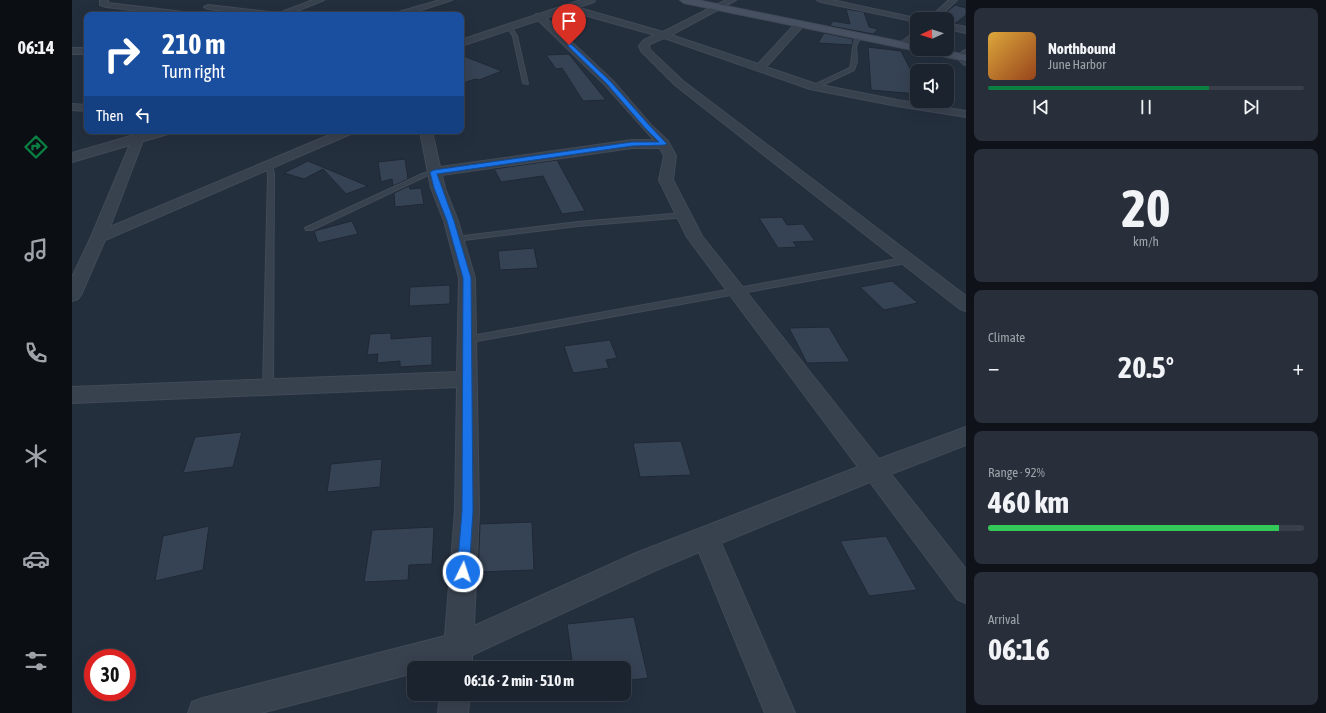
<!DOCTYPE html>
<html lang="en">
<head>
<meta charset="utf-8">
<style>
	body { margin:0; font-family:"Asap Condensed",sans-serif; background:#282f3a; color:#f1f3f6; height:100vh; display:flex; flex-direction:column; font-size:15px; white-space:nowrap }
	* { box-sizing:border-box; margin:0 }
	p { font-size:13px; color:#a0a4aa }
	.icon { flex:none; width:22px; height:22px; fill:none; stroke:currentColor; stroke-width:2; stroke-linecap:round; stroke-linejoin:round }
	.map { position:relative; flex:1; overflow:hidden }
	.drawer { display:flex; flex-direction:column; gap:8px; padding:8px; background:#0f1319; width:360px }
	.drawer>* { flex:none }
	.hud { position:absolute; left:12px; top:12px; width:380px; height:122px; border-radius:8px; box-shadow:0 4px 16px #0002,0 0 0 1px #39404a; background:#1a4fa0; color:#fff; overflow:hidden }
	.needle { width:26px; rotate:266deg }
	.tools { position:absolute; left:838px; top:12px; display:grid; gap:8px }
	.tools a { display:grid; place-items:center; width:44px; height:44px; border-radius:8px; background:#1b232e; box-shadow:0 4px 16px #0002,0 0 0 1px #39404a; font-size:20px }
	.speed { position:absolute; left:12px; top:649px; display:flex; gap:8px; font-size:20px; font-weight:700; text-align:center }
	.speed>* { display:grid; place-content:center; width:52px; height:52px; border-radius:50%; background:#1b232e; box-shadow:0 4px 16px #0002,0 0 0 1px #39404a; line-height:1 }
	.speed .limit { border:6px solid #d22; background:#fff; color:#111 }
	.pin { position:absolute; display:grid; place-items:center; width:34px; height:34px; color:#fff; margin:-41px -17px; border-radius:50% 50% 50% 0; rotate:-45deg; box-shadow:0 0 4px #0007 }
	.pin .icon { rotate:45deg }
	.me { position:absolute; width:44px; margin:-22px; rotate:4deg; stroke-linejoin:round; filter:drop-shadow(0 0 3px #0008) }
	.turn { display:flex; align-items:center; gap:14px; height:84px; padding:0 12px; font-size:18px }
	.turn .icon { width:52px; height:52px; stroke-width:2.5 }
	.turn b { display:block; font-size:28px; line-height:34px }
	.then { display:flex; align-items:center; height:38px; padding:0 12px; background:#0003; gap:8px; font-size:15px }
	.big { font-size:30px; font-weight:700; line-height:1.1 }
	.drawer .card { flex:1; display:flex; flex-direction:column; justify-content:center; gap:6px; min-width:0; padding:0 14px; border-radius:8px; background:#282f3a }
	.drawer .dial { align-items:center; gap:0 }
	.dial b { font-size:52px; line-height:1 }
	.song { display:flex; align-items:center; gap:12px }
	.cover { width:48px; height:48px; border-radius:6px; background:linear-gradient(135deg,hsl(40 70% 55%),hsl(20 70% 35%)) }
	.played { height:4px; border-radius:2px; background:linear-gradient(90deg,#0b8043 70%,#39404a 70%) }
	.keys { display:flex; justify-content:space-around; direction:ltr }
	.heat { display:flex; justify-content:space-between; align-items:center; font-size:22px; direction:ltr }
	.charge { height:6px; border-radius:3px; background:linear-gradient(90deg,#34c759 92%,#39404a 0) }
	.trip { position:absolute; left:335px; top:661px; width:224px; height:40px; border-radius:8px; background:#1b232e; box-shadow:0 4px 16px #0002,0 0 0 1px #39404a; font-weight:700; line-height:40px; text-align:center }
	main { display:flex; flex:1; min-height:0 }
	.tab-bar { display:flex; flex-direction:column; width:72px; justify-content:space-around; align-items:center; background:#0b0e12; color:#a0a4aa }
	.tab-bar .icon { width:28px; height:28px }
	.tab-bar .selected { color:#0b8043 }
	.tab-bar b { font-size:18px; color:#f1f3f6 }
	.map>svg:first-child { display:block }
</style>
</head>
<body>
<main>
<nav class="tab-bar">
<b>06:14</b>
<svg class="icon selected" aria-label="directions" viewBox="0 0 24 24"><path d="M12 3l9 9-9 9-9-9zM9 14v-3h6M13 9l2 2-2 2"/></svg>
<svg class="icon" aria-label="music" viewBox="0 0 24 24"><path d="M9 18V5l10-2v13"/><circle cx="6" cy="18" r="3"/><circle cx="16" cy="16" r="3"/></svg>
<svg class="icon" aria-label="phone" viewBox="0 0 24 24"><path d="M5 4h4l2 5-3 2q2 4 5 5l2-3 5 2v4C11 20 4 13 5 4z"/></svg>
<svg class="icon" aria-label="climate" viewBox="0 0 24 24"><path d="M12 3v18M4 7l16 10M4 17L20 7"/></svg>
<svg class="icon" aria-label="car" viewBox="0 0 24 24"><path d="M5 17H2v-5l4-1 3-4h7l3 4 3 1v5h-3M9 17h6M6 11h13"/><circle cx="7" cy="17" r="2"/><circle cx="17" cy="17" r="2"/></svg>
<svg class="icon" aria-label="filters" viewBox="0 0 24 24"><path d="M4 7h16M4 17h16"/><circle cx="9" cy="7" r="2"/><circle cx="15" cy="17" r="2"/></svg>
</nav>
<div class="map">
<svg width="894" height="713" viewBox="0 0 894 713">
	<rect width="100%" height="100%" fill="#242f3e"/>
	<path fill="#364354" stroke="#1f2835" d="M883 5 894 8V15L884 23 875 22V12Z
		M774 9 792 12 797 27 806 29 801 34 758 26 761 21 778 24Z
		M752 33 781 39 780 45 746 43Z
		M796 47 829 51 845 82V94L799 90Z
		M497 54 534 100 511 101 490 68 484 69 474 55Z
		M389 55 430 71 407 80 403 79 389 84Z
		M333 159 336 179 321 186 320 179 309 182 306 162Z
		M485 160 513 211 490 214 471 176 429 182 422 169Z
		M236 161 296 186 274 194 251 169 232 179 212 173Z
		M337 186 338 189 349 188 352 204 323 207 322 193Z
		M710 217 715 225 731 224 743 241 721 242 725 247 706 248 687 218Z
		M280 221 286 234 246 243 242 231Z
		M462 248 466 268 428 270 426 251Z
		M820 281 846 303 812 310 788 287Z
		M378 285V304L337 306 338 287Z
		M757 327 778 362 735 363 717 328Z
		M319 333V339L360 336V365L328 367V361L305 363 306 354 295 355 298 334Z
		M538 340 545 358 534 360 537 368 501 373 492 346Z
		M170 432 161 467 111 473 123 437Z
		M609 441 619 475 568 477 561 443Z
		M310 459 308 487 255 492 259 464Z
		M460 522 462 570 406 572 408 524Z
		M137 526 131 570 83 581 91 536Z
		M362 527 360 564 337 565 336 580 292 582 300 530Z
		M814 536 845 590 797 596 768 541Z
		M562 617 576 678 552 681V668H501L495 624Z"/>
	<g fill="none" stroke-linecap="round" stroke-linejoin="round">
		<g stroke="#414a57" stroke-width="2">
			<path id="service" d="M434 25H438L445 36 456 84 451 83 441 36Z
				M785 35 789 36 784 46 785 62 782 70 744 88H740V86L778 68C782 55 778 48 785 35Z
				M197 163 200 165 202 174 201 387 200 390H192L191 387 196 174 194 165Z
				M362 170 365 172 354 176 240 230H234L233 228 350 174Z
				M612 213 616 215 615 217 506 226 384 241 380 239 384 237 506 222Z
				M837 257 840 258 841 260 840 262 394 343 389 340 394 337Z"/>
		</g>
		<g stroke="#414a57" stroke-width="2">
			<path id="minor" d="M28 0H36V3L120 13 124 15H99L34 7 28 5Z
				M241 0H252L215 15H187L136 9 132 7 136 5 207 13Z
				M368 0H380L334 15H322L323 13Z
				M654 0H664L599 35 686 64 725 22H731L732 24 731 26 694 67 744 84 825 100 894 111V117L825 106 738 89 592 38 578 44 577 46 578 50 611 81 894 296V311L888 309 603 85 569 51 567 46 572 40 583 35 491 9 490 7 491 5H497L591 32Z
				M745 0H760L848 19H845V22L749 2Z
				M877 0H885L865 19H856Z
				M464 14H470L541 81 579 125 596 141 604 156 601 180 630 236 807 459 894 427V445L819 474 894 569V603L885 599 798 482 649 543 723 713H693L627 552 582 571 400 655V668H370L371 665 360 668H342V673L189 713H116L120 702 131 698 373 636 383 511 385 387 0 403V387L385 372 387 278 372 221 359 188 348 131H360L368 167 560 140H582L533 85 464 18ZM560 148H588L592 156 587 180 615 237 786 467 564 553 402 626 407 511 403 278 386 221 373 188 370 175Z
				M875 23 894 27V33L875 29Z
				M845 30V37L834 47H828L827 45 828 43Z
				M0 48H15V54H0Z
				M894 50V65L891 64 885 57 891 51Z
				M0 104 15 105V111L0 110Z
				M267 131H283L281 133 33 240 9 295 6 299 0 301V277L19 237 62 135H70L72 138 38 227Z
				M368 694H398L396 713H366Z"/>
		</g>
		<g stroke="#414a57" stroke-width="2">
			<path id="tertiary" d="M509 0H523L522 2 389 46V40Z
				M76 131H98L96 134 0 162V153Z"/>
		</g>
		<g stroke="#414a57" stroke-width="2">
			<path id="secondary" d="M608 0H625L845 45V49H866L894 55V61L612 3Z"/>
		</g>
		<use href="#service" fill="#38414e" fill-rule="evenodd"/>
		<use href="#minor" fill="#38414e" fill-rule="evenodd"/>
		<use href="#tertiary" fill="#38414e" fill-rule="evenodd"/>
		<use href="#secondary" fill="#465061" fill-rule="evenodd"/>
	</g>
	<path fill="#1a73e8" stroke="#114b97" d="M496 44H499L539 82 577 125 595 144 592 145 560 146 365 174 382 221 399 278 401 511 397 572 396 576 391 578 387 576 385 572 390 511 391 278 375 221 362 188 358 172 362 170 560 142H587L573 128 535 84 496 46Z"/>
</svg>
<div class="tools">
<a><svg class="needle" viewBox="-14 -14 28 28"><path d="M0-13l5 13h-10z" fill="#e53935"/><path d="M0 13l5-13h-10z" fill="#a0a4aa"/></svg></a>
<a><svg class="icon" aria-label="sound" viewBox="0 0 24 24"><path d="M4 9h4l5-4v14l-5-4H4zM17 9q2 3 0 6"/></svg></a>
</div>
<div class="speed"><div class="limit">30</div></div>
<div class="pin" style="left:497px;top:45px;background:#d93025"><svg class="icon" aria-label="arrive" viewBox="0 0 24 24"><path d="M6 21V4h12l-3 4 3 4H6"/></svg></div>
<svg class="me" style="left:391px;top:572px" viewBox="-20 -20 40 40"><circle r="17" fill="#1a73e8" stroke="#fff" stroke-width="3"/><path d="M0-11L8 9 0 5-8 9z" fill="#fff"/></svg>
<div class="trip">06:16 · 2 min · 510 m</div>
<div class="hud">
<div class="turn"><svg class="icon" aria-label="right" viewBox="0 0 24 24"><path d="M7 20v-9h11M14 6l5 5-5 5"/></svg><div><b>210 m</b>Turn right</div></div>
<div class="then">Then<svg class="icon" aria-label="left" viewBox="0 0 24 24"><path d="M17 20v-9H6M10 6l-5 5 5 5"/></svg></div>
</div>
</div>
<section class="drawer">
<div class="card">
<div class="song"><i class="cover"></i><div><b>Northbound</b><p>June Harbor</p></div></div>
<div class="played"></div>
<div class="keys"><svg class="icon" aria-label="previous" viewBox="0 0 24 24"><path d="M18 5L8 12l10 7zM5 5v14"/></svg><svg class="icon" aria-label="pause" viewBox="0 0 24 24"><path d="M8 5v14M16 5v14"/></svg><svg class="icon" aria-label="next" viewBox="0 0 24 24"><path d="M6 5l10 7-10 7zM19 5v14"/></svg></div>
</div>
<div class="card dial"><b>20</b><p>km/h</p></div>
<div class="card"><p>Climate</p>
<div class="heat"><a>−</a><b class="big">20.5°</b><a>+</a></div>
</div>
<div class="card"><p>Range · 92%</p><b class="big">460 km</b><div class="charge"></div></div>
<div class="card"><p>Arrival</p><b class="big">06:16</b></div>
</section>
</main>
</body>
</html>
